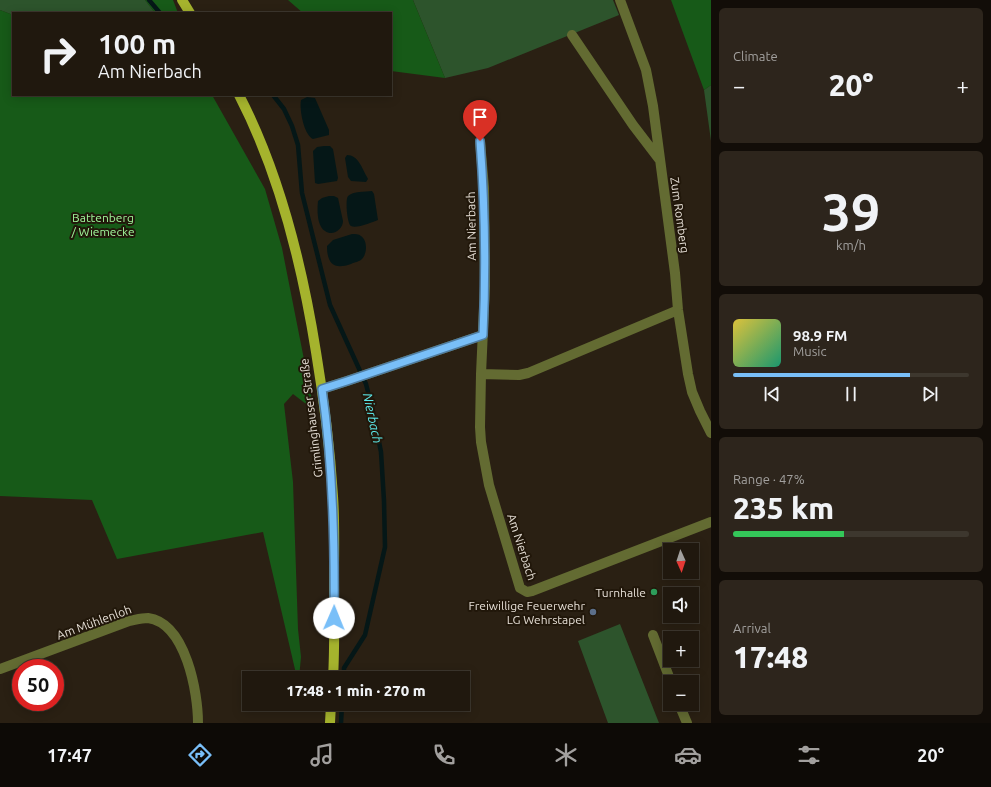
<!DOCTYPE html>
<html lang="en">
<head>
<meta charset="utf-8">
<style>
	body { margin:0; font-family:Ubuntu,sans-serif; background:#2d251c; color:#f1f3f6; height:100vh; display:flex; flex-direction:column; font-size:15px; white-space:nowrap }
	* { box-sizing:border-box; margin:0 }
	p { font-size:13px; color:#a2a09e }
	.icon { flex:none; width:22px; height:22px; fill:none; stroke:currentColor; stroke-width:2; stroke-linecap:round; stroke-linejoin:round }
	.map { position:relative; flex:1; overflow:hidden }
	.sheet { display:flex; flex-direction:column; gap:8px; padding:8px; background:#120d08; width:280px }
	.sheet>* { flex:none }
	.guide { position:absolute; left:12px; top:12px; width:380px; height:84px; border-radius:0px; box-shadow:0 2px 10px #0003,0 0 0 1px #3d372e; background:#20180e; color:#f1f3f6; overflow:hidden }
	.needle { width:26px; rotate:177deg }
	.fabs { position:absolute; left:663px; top:543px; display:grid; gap:8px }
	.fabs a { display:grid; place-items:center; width:36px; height:36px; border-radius:0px; background:#20180e; box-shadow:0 2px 10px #0003,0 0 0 1px #3d372e; font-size:20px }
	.speed { position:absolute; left:12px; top:659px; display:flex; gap:8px; font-size:20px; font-weight:700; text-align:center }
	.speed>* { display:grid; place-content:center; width:52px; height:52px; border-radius:50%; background:#20180e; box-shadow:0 2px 10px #0003,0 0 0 1px #3d372e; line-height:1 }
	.speed .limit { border:6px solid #d22; background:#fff; color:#111 }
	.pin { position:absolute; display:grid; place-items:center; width:34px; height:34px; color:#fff; margin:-41px -17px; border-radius:50% 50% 50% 0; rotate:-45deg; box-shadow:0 0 4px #0007 }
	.pin .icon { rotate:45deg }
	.me { position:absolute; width:44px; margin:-22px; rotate:1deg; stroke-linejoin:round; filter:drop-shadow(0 0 3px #0008) }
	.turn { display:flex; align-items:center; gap:14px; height:84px; padding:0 20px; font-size:18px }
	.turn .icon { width:52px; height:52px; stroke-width:2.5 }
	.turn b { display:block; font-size:28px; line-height:34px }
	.big { font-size:30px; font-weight:800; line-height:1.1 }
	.sheet .tile { flex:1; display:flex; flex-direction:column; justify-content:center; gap:6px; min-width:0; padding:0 14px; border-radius:6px; background:#2d251c }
	.sheet .dial { align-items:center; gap:0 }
	.dial b { font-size:52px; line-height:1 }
	.song { display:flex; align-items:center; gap:12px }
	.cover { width:48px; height:48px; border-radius:6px; background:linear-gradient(135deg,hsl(50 70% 55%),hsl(160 70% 35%)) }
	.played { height:4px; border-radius:2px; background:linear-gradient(90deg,#79bff8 75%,#3d372e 75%) }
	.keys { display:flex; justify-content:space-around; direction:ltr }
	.heat { display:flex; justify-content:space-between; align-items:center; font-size:22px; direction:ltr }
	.charge { height:6px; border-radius:3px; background:linear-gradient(90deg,#34c759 47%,#3d372e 0) }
	.trip { position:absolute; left:242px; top:671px; width:228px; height:40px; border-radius:0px; background:#20180e; box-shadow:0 2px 10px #0003,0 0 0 1px #3d372e; font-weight:800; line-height:40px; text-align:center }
	.tab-bar { display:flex; height:64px; justify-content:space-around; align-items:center; background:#0d0a06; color:#a2a09e }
	.tab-bar .icon { width:28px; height:28px }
	.tab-bar .selected { color:#79bff8 }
	.tab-bar b { font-size:18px; color:#f1f3f6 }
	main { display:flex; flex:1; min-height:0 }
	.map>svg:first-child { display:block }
</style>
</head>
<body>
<main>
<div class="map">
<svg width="711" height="723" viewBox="0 0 711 723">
	<rect width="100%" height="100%" fill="#2a2013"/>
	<path fill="#2d542c" d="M0 0H145L155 13H13V15L0 10Z
		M413 0H613L619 15 488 68 445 78Z
		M711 85V141L704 90Z
		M620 624 659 723H608L578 641Z"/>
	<path fill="#175a18" d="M145 0H173L178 13H155Z
		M288 0H413L445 78 391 71V13H303Z
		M671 0H711V85L704 90Z
		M0 10 13 15V95H212L265 189 282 248 314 410 293 394 284 404 293 482 298 629 301 657 299 678H297L263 532 117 559 92 500 0 496Z"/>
	<path fill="#051717" d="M307 97 315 98 329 130V135L313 139C304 135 299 109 301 100Z
		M324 146H330L333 149 338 178 337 181 318 184 315 183 313 151 317 147Z
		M347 155C358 155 362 168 367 177L368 179 366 182 351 181 348 177 345 158Z
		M372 191 374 194 378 220C373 222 356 229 351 226 347 224 345 199 348 196 353 191 365 192 372 191Z
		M329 196H334L338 198 343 221C343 229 333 237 325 231 317 226 317 210 318 201L322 198Z
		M352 234C355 234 359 234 361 236 368 241 367 254 362 259 359 262 355 262 351 264 334 270 327 264 327 246L333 240Z"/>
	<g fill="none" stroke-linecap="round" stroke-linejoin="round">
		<path stroke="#051717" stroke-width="4.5" d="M149 0 160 13
			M273 95 284 109 292 126 298 145 302 193 330 305 366 384 373 412 381 452 384 501 385 547 365 635 344 668V678
			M341 723 342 704"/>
		<path stroke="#636b32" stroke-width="10" d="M620 0 646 70 653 106 675 273 678 310 688 374 692 392 700 411 711 433
			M572 35 633 125 659 159
			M480 141 484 188 485 286 481 374 480 427 481 442 489 485 520 588 527 592 532 591 711 522
			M481 374 519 375 528 373 678 310
			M322 389 347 381 483 335
			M653 635 671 682
			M0 669 129 621C135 620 141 618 148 618 186 623 198 693 198 723
			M679 704 687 723"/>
		<path stroke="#a5b32d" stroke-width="10" d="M182 0 190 13
			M239 95C280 174 302 264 316 352 324 400 330 448 333 496 335 523 334 551 334 578 334 611 335 645 333 678
			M330 723 331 704"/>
	</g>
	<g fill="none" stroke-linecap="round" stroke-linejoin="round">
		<g stroke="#4f7ca1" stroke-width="10">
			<path id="route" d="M334 618C335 541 333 465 322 389L347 381 483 335C486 270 485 206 480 141"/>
		</g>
		<use href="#route" stroke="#79bff8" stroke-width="7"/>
	</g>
	<circle fill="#2e9e5b" stroke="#21170a" stroke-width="1.5" cx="654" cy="592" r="4"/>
	<circle fill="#5c6f8a" stroke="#21170a" stroke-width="1.5" cx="593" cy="612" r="4"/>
	<g text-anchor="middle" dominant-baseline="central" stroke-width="4" stroke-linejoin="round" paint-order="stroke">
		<g font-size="12" fill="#e6dfd6" stroke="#21170a">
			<text transform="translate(680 215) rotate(82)">Zum Romberg</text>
			<text transform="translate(471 226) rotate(-91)">Am Nierbach</text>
			<text transform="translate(311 418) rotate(-97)">Grimlinghauser Straße</text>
			<text transform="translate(522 547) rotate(72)">Am Nierbach</text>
			<text transform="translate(94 622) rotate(-20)">Am Mühlenloh</text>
		</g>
		<g font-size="12" fill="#a0f79b" stroke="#21170a">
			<text x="103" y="217">Battenberg<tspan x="103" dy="14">/ Wiemecke</tspan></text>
		</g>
		<g font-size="12" fill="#e6dfd6" stroke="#21170a" text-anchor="end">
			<text x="646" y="592">Turnhalle</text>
			<text x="585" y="605">Freiwillige Feuerwehr<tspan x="585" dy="14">LG Wehrstapel</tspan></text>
		</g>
		<g font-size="13" font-style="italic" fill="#5ce7e8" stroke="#21170a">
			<text transform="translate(373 418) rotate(78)">Nierbach</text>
		</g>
	</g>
</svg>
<div class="fabs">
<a><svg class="needle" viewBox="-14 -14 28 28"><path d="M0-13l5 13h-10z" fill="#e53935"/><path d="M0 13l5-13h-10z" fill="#a2a09e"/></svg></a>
<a><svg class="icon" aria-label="sound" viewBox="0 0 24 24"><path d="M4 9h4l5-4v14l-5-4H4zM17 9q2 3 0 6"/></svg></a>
<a>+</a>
<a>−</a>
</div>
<div class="speed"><div class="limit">50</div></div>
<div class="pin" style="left:480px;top:141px;background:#d93025"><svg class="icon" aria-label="arrive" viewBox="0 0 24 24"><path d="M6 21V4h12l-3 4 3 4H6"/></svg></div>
<svg class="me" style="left:334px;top:618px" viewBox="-20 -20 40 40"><circle r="19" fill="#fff"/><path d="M0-13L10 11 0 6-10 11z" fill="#79bff8"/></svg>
<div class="trip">17:48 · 1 min · 270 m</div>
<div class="guide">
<div class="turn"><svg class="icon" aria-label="right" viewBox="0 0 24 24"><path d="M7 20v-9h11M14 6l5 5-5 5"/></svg><div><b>100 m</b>Am Nierbach</div></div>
</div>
</div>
<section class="sheet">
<div class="tile"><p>Climate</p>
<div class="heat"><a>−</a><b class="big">20°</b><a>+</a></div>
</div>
<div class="tile dial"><b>39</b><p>km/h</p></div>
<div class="tile">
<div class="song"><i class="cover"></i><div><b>98.9 FM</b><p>Music</p></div></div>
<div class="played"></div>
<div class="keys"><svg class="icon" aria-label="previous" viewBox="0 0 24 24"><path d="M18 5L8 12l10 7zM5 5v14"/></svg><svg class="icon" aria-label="pause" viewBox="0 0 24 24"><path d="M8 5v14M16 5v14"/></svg><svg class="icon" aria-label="next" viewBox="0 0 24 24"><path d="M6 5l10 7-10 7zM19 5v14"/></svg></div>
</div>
<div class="tile"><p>Range · 47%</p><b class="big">235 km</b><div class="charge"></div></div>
<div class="tile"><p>Arrival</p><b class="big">17:48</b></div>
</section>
</main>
<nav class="tab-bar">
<b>17:47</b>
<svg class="icon selected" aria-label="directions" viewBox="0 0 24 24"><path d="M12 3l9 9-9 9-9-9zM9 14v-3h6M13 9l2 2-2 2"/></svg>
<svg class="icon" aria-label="music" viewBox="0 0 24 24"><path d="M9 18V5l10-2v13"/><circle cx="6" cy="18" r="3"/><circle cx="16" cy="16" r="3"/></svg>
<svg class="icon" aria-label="phone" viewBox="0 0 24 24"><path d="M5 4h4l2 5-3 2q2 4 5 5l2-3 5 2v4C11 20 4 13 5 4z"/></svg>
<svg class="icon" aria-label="climate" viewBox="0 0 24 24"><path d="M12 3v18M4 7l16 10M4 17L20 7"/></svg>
<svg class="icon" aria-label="car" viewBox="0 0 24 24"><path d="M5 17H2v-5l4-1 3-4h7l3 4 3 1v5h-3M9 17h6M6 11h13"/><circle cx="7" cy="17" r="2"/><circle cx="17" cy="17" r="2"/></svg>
<svg class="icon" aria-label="filters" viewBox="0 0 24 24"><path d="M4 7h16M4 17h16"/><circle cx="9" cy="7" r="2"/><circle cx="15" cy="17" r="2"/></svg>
<b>20°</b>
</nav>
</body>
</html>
